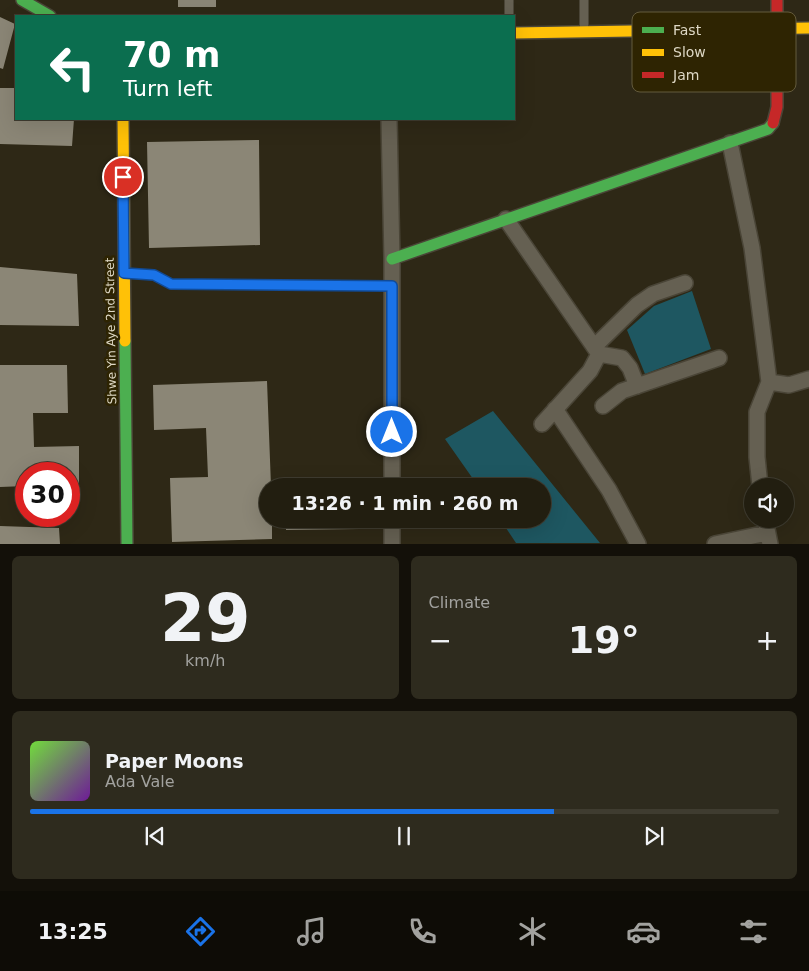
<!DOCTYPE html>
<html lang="en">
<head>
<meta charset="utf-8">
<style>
	body { margin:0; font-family:"DejaVu Sans",sans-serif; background:#2e2b1e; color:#f1f3f6; height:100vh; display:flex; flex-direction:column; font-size:19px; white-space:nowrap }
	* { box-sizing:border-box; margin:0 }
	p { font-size:16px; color:#a2a29f }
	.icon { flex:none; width:28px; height:28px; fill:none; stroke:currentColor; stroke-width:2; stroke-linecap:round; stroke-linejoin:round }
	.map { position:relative; height:544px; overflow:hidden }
	.sheet { display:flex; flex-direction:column; gap:12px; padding:12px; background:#131009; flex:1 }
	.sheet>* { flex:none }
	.banner { position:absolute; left:15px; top:15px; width:500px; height:105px; border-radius:0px; box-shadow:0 5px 20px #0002,0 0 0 1px #3f3c30; background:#0b6e4f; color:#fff; overflow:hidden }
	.buttons { position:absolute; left:744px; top:478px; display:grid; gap:10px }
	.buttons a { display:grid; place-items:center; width:50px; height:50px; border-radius:50%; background:#221e10; box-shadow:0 5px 20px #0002,0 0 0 1px #3f3c30; font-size:25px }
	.speed { position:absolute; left:15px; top:462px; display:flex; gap:10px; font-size:25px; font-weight:700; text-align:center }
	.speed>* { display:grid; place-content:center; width:65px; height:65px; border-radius:50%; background:#221e10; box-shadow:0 5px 20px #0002,0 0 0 1px #3f3c30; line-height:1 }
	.speed .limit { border:8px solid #d22; background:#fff; color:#111 }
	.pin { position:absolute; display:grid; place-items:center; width:42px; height:42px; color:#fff; margin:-21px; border:2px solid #fff; border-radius:50%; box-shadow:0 1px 5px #0007 }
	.me { position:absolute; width:55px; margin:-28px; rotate:0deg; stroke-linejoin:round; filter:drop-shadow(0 0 4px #0008) }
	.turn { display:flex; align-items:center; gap:18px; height:105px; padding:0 25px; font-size:22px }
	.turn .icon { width:65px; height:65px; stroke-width:2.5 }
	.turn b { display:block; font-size:35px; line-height:42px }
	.big { font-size:38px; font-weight:600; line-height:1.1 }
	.sheet .card { flex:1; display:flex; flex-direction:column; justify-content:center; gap:8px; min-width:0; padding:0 18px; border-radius:8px; background:#2e2b1e }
	.sheet .dial { align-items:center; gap:0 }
	.dial b { font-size:65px; line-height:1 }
	.song { display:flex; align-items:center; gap:15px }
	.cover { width:60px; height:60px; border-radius:8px; background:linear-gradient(135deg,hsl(100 70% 55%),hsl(280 70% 35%)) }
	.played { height:5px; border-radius:2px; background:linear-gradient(90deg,#1a73e8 70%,#3f3c30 70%) }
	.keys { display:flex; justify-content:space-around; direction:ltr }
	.heat { display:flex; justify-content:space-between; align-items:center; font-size:28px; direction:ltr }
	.sheet .tiles { flex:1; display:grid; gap:12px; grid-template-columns:1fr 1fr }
	.card:last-child { grid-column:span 2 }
	.trip { position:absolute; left:259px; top:478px; width:292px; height:50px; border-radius:25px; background:#221e10; box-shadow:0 5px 20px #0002,0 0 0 1px #3f3c30; font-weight:600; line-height:50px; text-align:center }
	.dock { display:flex; height:80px; justify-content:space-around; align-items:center; background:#0e0c06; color:#a2a29f }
	.dock .icon { width:35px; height:35px }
	.dock .on { color:#1a73e8 }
	.dock b { font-size:22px; color:#f1f3f6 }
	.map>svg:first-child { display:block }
</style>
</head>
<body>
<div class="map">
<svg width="809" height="544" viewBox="0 0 809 544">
	<rect width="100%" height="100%" fill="#2e2816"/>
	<path fill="#1e5761" d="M692 291 711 349 645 374 627 330 654 306Z
		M493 411 600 543H516L500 519H542V486H478L445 439Z"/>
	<path fill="#8b8676" d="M178 0H216V7H178Z
		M0 17 15 24 3 69 0 68Z
		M0 88H16V119H74L72 146 0 144Z
		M259 140 260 245 149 248 147 142Z
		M0 267 77 274 79 326 0 325Z
		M0 365H67L68 413H33L34 447 79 446V485H69V474H26V486L0 487Z
		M267 381 271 486H268V519H272V539L172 542 170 478 208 477 206 428 154 430 153 385Z
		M286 519H359V529L286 530Z
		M0 526 59 528 60 544H0Z"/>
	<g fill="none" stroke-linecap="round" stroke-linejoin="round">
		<g stroke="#4a4537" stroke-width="10">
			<path id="lane" d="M509 0V16
				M584 29V0
				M126 273 154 275 171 284 392 286"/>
		</g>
		<g stroke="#4a4537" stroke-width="18">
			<path id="street" d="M389 119 392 259V486
				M730 143 752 248 769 382 757 412V457L760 486
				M506 219 599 354 590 371 542 424
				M594 347 637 305 653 294 685 283
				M599 354 622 358 630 368 637 386
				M769 382 789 385 809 379
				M603 406 622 391 719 358
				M555 409 609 490 638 544
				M392 519V544
				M765 519 770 544
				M715 544 767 533"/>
		</g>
		<g stroke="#4a4537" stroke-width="14">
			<path id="fast" d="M22 0 50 16
				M392 259 768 129 773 123
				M125 341 127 544"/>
		</g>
		<g stroke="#4a4537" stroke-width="14">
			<path id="slow" d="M514 33 809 28
				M123 119 125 341"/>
		</g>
		<g stroke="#4a4537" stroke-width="14">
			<path id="jam" d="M773 123 777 107V0"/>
		</g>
		<use href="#lane" stroke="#656052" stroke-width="8"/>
		<use href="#street" stroke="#656052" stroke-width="15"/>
		<use href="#fast" stroke="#4caf50" stroke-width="11"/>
		<use href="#slow" stroke="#ffc107" stroke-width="11"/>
		<use href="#jam" stroke="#c62828" stroke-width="11"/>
	</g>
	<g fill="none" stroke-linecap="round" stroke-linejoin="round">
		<g stroke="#114b97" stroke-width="12">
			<path id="route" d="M123 177 124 273 154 275 171 284 392 286V432"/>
		</g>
		<use href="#route" stroke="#1a73e8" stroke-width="9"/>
	</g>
	<g text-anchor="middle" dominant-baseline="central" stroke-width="5" stroke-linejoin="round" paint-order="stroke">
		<g font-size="12" fill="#ded8c5" stroke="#2e2402">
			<text transform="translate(111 331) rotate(-91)">Shwe Yin Aye 2nd Street</text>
		</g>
	</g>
	<rect x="632" y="12" width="164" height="80" rx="8" fill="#2e2402" stroke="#635a3c" stroke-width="1"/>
	<rect x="642" y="27" width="22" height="6" fill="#4caf50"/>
	<rect x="642" y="49" width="22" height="7" fill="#ffc107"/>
	<rect x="642" y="72" width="22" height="6" fill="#c62828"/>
	<g font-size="14" fill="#ded8c5">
		<text x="673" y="35">Fast</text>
		<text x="673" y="57">Slow</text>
		<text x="673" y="80">Jam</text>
	</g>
</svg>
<div class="buttons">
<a><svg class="icon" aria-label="sound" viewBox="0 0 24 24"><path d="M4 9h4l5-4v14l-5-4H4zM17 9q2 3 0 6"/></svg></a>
</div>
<div class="speed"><div class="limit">30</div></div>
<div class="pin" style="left:123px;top:177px;background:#d93025"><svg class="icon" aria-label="arrive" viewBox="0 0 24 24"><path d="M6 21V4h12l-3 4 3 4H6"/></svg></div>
<svg class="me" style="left:392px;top:432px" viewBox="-20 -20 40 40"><circle r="17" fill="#1a73e8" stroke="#fff" stroke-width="3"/><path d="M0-11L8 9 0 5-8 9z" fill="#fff"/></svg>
<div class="trip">13:26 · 1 min · 260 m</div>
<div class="banner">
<div class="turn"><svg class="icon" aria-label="left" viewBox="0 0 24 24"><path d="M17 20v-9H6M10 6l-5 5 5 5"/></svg><div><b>70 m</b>Turn left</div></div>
</div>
</div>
<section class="sheet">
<div class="tiles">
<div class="card dial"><b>29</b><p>km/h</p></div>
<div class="card"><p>Climate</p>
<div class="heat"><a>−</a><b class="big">19°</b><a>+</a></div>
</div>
<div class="card">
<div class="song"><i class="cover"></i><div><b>Paper Moons</b><p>Ada Vale</p></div></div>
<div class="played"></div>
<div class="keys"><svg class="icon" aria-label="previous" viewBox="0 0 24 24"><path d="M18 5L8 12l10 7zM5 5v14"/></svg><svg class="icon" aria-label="pause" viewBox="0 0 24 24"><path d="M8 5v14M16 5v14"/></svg><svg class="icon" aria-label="next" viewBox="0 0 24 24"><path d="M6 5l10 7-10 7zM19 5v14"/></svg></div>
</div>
</div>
</section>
<nav class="dock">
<b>13:25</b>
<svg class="icon on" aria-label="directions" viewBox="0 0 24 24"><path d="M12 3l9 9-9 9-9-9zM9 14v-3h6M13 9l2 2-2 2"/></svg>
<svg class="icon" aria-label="music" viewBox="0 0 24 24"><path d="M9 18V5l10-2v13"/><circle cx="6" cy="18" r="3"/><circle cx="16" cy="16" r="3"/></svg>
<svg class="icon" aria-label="phone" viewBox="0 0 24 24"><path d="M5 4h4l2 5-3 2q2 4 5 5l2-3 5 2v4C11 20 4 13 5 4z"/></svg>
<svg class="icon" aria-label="climate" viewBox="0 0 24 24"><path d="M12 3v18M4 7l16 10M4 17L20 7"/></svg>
<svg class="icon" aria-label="car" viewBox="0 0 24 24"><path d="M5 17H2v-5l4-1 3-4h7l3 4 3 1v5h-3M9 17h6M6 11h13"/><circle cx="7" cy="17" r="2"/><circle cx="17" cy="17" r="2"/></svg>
<svg class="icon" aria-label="filters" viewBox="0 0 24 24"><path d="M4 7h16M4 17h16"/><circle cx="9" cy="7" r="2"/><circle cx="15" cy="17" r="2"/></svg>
</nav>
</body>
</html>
